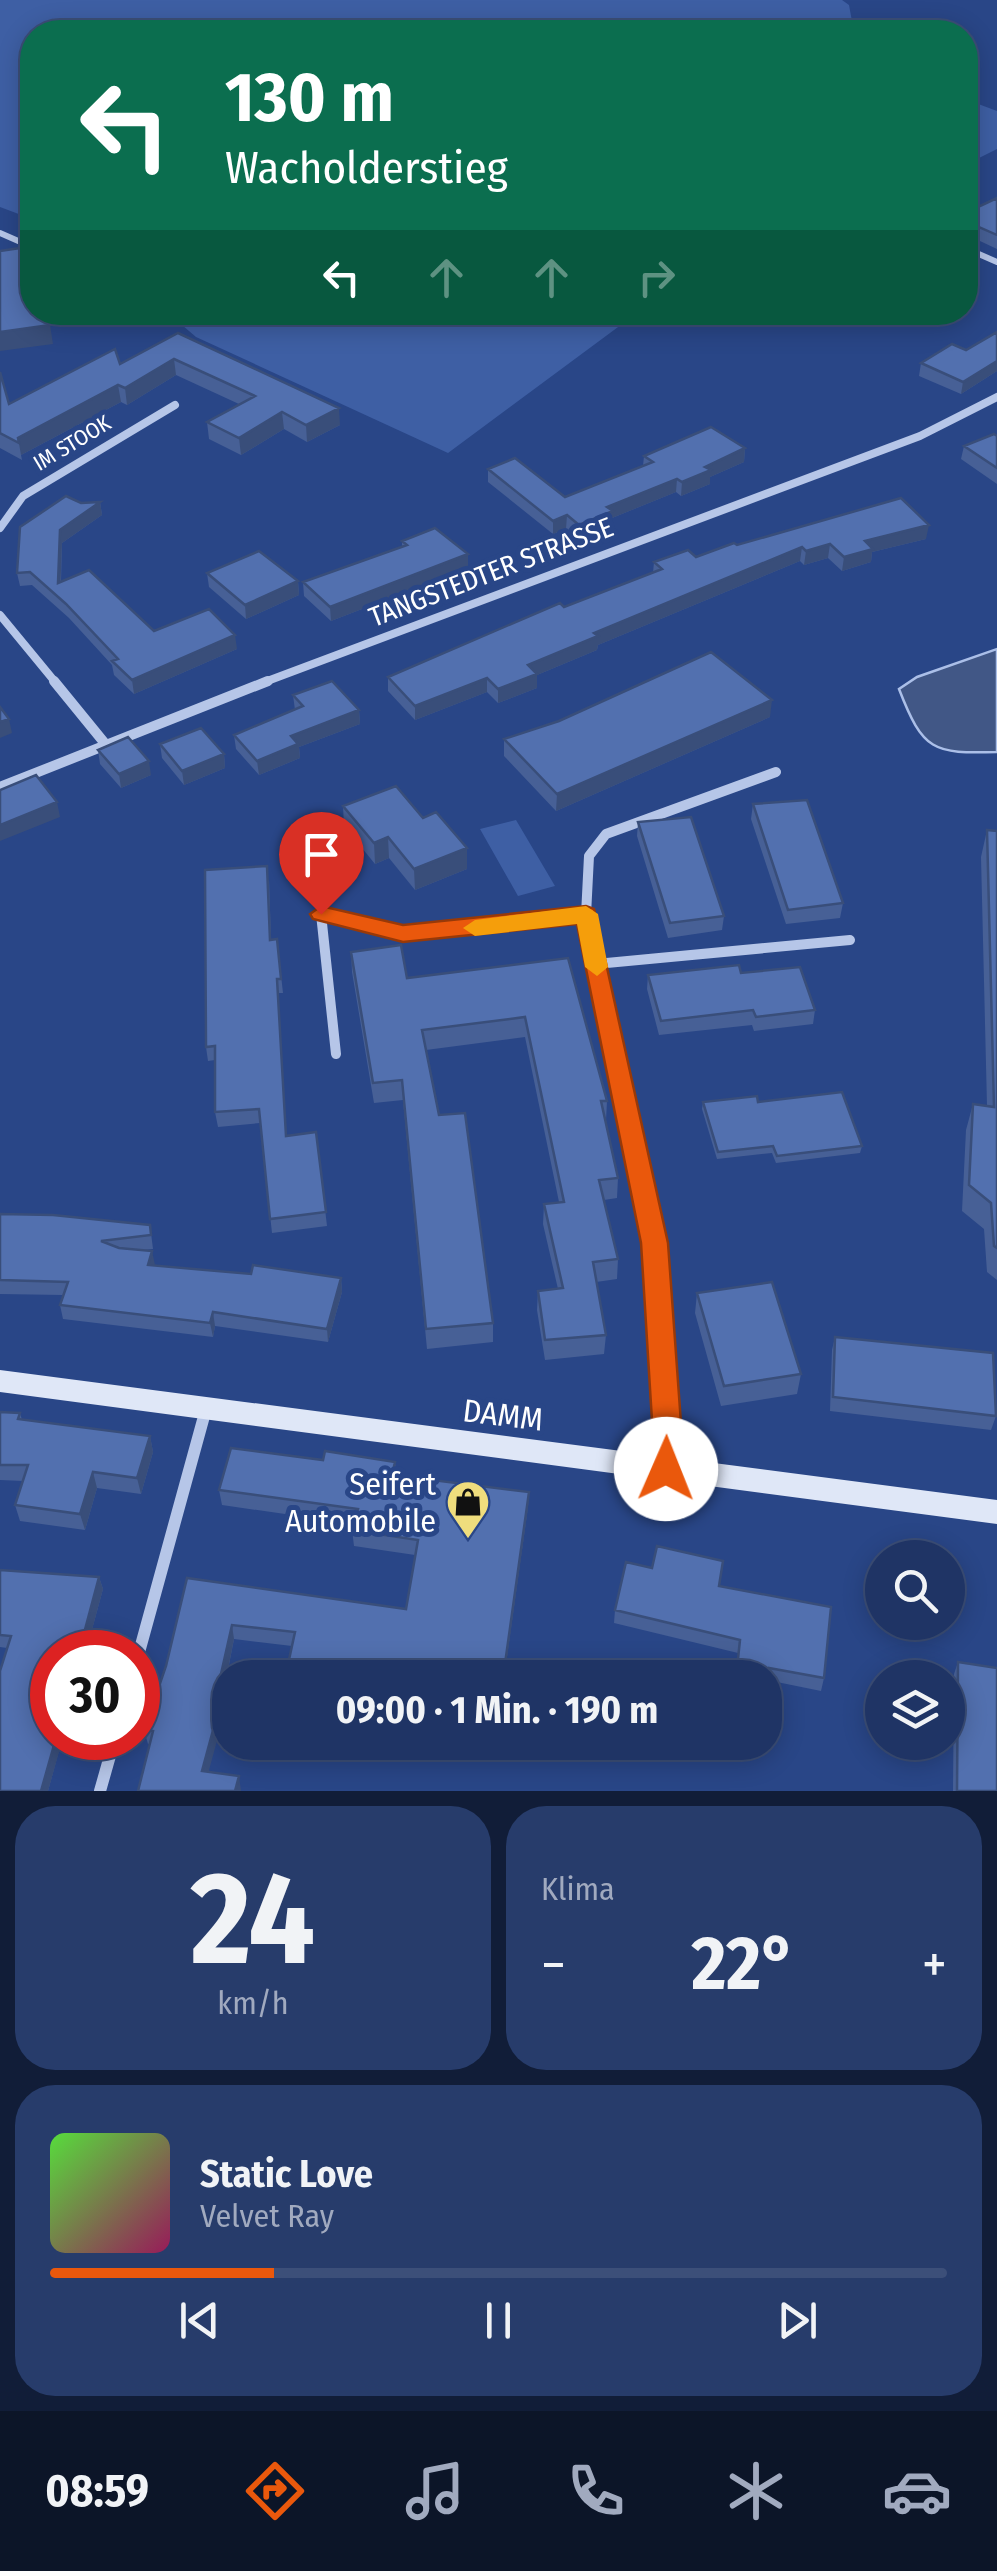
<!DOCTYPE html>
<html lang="de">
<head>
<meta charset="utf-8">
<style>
	body { margin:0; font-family:"Fira Sans Condensed",sans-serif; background:#273c6b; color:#f1f3f6; height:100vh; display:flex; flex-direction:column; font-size:38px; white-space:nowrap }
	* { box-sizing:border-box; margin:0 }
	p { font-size:32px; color:#a1aabf }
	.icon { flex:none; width:55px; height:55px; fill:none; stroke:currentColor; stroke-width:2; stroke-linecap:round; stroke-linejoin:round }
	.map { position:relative; height:1791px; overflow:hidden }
	.side { display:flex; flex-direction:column; gap:15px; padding:15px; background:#111d38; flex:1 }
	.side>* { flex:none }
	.banner { position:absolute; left:20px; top:20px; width:958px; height:305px; border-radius:40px; box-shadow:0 5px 25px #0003,0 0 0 2px #3c4f79; background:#0b6e4f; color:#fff; overflow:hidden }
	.fabs { position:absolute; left:865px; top:1540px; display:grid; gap:20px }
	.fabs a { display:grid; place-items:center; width:100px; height:100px; border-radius:50%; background:#1f3465; box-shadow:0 5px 25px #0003,0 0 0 2px #3c4f79; font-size:50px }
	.speed { position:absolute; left:30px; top:1630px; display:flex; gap:20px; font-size:50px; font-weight:700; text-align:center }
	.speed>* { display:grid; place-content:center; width:130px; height:130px; border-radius:50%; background:#1f3465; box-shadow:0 5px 25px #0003,0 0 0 2px #3c4f79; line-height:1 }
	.speed .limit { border:15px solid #d22; background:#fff; color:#111 }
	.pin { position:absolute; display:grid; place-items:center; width:85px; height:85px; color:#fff; margin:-102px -42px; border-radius:50% 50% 50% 0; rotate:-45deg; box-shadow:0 0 10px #0007 }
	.pin .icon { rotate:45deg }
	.me { position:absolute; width:110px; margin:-55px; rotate:1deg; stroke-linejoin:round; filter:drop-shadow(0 0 8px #0008) }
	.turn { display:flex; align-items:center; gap:35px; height:210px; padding:0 40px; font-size:45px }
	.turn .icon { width:130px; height:130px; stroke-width:2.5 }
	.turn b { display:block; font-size:70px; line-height:85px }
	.lanes { display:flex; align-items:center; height:95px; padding:0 40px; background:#0003; justify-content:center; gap:50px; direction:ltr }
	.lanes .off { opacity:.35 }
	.big { font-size:75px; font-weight:700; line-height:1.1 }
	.side .card { flex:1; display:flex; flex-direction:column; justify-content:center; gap:15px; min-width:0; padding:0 35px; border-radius:40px; background:#273c6b }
	.side .dial { align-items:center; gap:0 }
	.dial b { font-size:130px; line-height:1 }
	.song { display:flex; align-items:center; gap:30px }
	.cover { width:120px; height:120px; border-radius:15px; background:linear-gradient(135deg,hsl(110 70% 55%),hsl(330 70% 35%)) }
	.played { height:10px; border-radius:5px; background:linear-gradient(90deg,#ea580c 25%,#3c4f79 25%) }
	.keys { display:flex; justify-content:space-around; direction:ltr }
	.heat { display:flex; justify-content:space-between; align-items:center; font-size:55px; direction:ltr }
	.side .tiles { flex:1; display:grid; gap:15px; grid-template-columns:1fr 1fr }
	.card:last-child { grid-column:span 2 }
	.trip { position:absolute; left:212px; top:1660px; width:570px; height:100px; border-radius:40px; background:#1f3465; box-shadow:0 5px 25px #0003,0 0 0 2px #3c4f79; font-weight:700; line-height:100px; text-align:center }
	.dock { display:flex; height:160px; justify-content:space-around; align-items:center; background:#0c1528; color:#a1aabf }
	.dock .icon { width:70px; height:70px }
	.dock .active { color:#ea580c }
	.dock b { font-size:45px; color:#f1f3f6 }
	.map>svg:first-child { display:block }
</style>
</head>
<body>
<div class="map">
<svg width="997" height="1791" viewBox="0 0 997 1791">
	<rect width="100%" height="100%" fill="#294687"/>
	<path fill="#3e5fa4" d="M0 0H842L849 5 854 32H32V219L0 207Z
		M965 99 997 111V149L965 165Z
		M168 313H637L448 453 196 337Z
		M516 820 555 886 518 896 480 829Z"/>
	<path fill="#415786" stroke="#abbfe8" stroke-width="2.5" d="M997 649V752C933 754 923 751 899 689L917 677Z"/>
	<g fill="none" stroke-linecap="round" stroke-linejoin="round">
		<path stroke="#b6c6e8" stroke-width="6" d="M0 233 32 247
			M965 248 997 262"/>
		<path stroke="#b6c6e8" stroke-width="8" d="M0 528 23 496 175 405
			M0 615 56 683
			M262 683 920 436 997 397"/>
		<path stroke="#b6c6e8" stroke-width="10" d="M54 681 107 746
			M0 787 268 681
			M596 964 850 940
			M336 1054 321 914 403 934 586 915
			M640 1171 586 915 589 856 606 834 776 772"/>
		<path stroke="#b6c6e8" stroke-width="12" d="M639 1168 655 1243 668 1437 666 1468
			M138 1656 206 1409
			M100 1791 115 1738"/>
		<path fill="#dfe7f7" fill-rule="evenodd" d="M0 1370 997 1500V1524L0 1392Z"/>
	</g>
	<path fill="#476096" d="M997 198V249L965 234V213Z
		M997 332V371L961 394 919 376 921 363 966 350Z
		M178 333 340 425 307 442 284 429 241 455 209 439 207 422 239 404 176 375 127 405 121 402 21 455 22 460 0 448V372L9 404 120 364Z
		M997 436V484L961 459 964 446Z
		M745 448 744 462 710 477V484L681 496 676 492 612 518V525L579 538 566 529 553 534 488 482V469L565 497 643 466 644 456Z
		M100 502 102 515 62 543 61 581 154 631 237 649 134 694 114 675 112 665 69 618 32 585 20 586 17 573 81 503Z
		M926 539 872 552 871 562 842 571 828 558 804 565 800 561 598 645 597 650 537 675V688L498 703 487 692 415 720 388 691V677L653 573 654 562 696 557 737 545Z
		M402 541 468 568 331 621 304 596 303 582 402 547Z
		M207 573 298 581 299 595 246 619 209 587Z
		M293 695 359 710 360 724 299 747 300 758 259 775 236 749 234 735 295 710Z
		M770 717 556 811 504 756V739Z
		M160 744 224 754 225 768 184 785 162 758Z
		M98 750 151 775 121 788 100 764Z
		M753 804 843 903 840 918 786 924 751 819Z
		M343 806 423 818 467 848V869L415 890 389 858 375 864 344 826Z
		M638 822 724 916 722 930 668 938 637 836Z
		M987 830 997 831V1280L987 1272 984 1229 962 1211 966 1130 973 1104 987 1106 981 857Z
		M269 880 271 939H277L283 993H278L286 1136 316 1132 327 1226 272 1233 260 1123 218 1127 215 1112V1060L208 1061 206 1047Z
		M351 952 407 978 568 958 607 1101 606 1121 618 1178 617 1198 604 1200 618 1259 617 1279 596 1282 606 1335 604 1354 545 1360 537 1310 538 1291 558 1289 543 1224 544 1204 559 1202 525 1037 426 1050 439 1115 493 1323V1342L427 1349 403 1100 374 1103 352 972Z
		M741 973 815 1010 813 1024 754 1031 752 1025 659 1035 647 989 648 975Z
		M703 1102H758L862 1146 860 1153 776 1163 772 1153 717 1159 702 1109Z
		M0 1214 150 1225 153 1249 143 1250 155 1266 251 1274 341 1278 342 1292 328 1342 215 1326 213 1337 63 1319 60 1305 63 1295 0 1294Z
		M697 1293 801 1374 797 1394 721 1406 695 1313Z
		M835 1337 996 1416 991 1430 830 1411 832 1350Z
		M0 1412 20 1413 22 1420 150 1436 153 1452 141 1494 97 1488 85 1530 20 1521 15 1505 23 1481 0 1480Z
		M323 1460 395 1462 396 1475 529 1492 528 1507 504 1678H285L292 1646 234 1639 227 1675 230 1678V1728L221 1726 148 1744 144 1730 166 1666 187 1578 406 1609 415 1555 354 1546 352 1530 354 1524 222 1505 219 1490Z
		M0 1570 99 1577 103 1589 48 1791H0L7 1648 0 1647Z
		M719 1586 824 1678 821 1691 767 1680 765 1697V1678L738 1653 614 1623 615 1610Z
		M958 1662 997 1791H953L954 1674Z"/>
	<path fill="#394e7a" d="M50 325 53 344 0 351V332Z
		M174 359 176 375 127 405 125 388Z
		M997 361V371L961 394 963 382Z
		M118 385 121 402 21 455 18 438Z
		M339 408 340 425 307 442 306 425Z
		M282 412 284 429 241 455 239 438Z
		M745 448 744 462 710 477V484L681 496 682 482 705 467Z
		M677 479 676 492 612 518V525L579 538V525L607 507Z
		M100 502 102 515 62 543 60 596 58 583 60 530Z
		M567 515 566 529 553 534V521Z
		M929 525 926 539 872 552 871 562 842 571 844 557 865 541Z
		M830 544 828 558 804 565 806 551Z
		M802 547 800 561 598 645 597 650 537 675V688L498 703V689L528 665 594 633Z
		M468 554V568L331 621 330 607Z
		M298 581 299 595 246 619 245 605Z
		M235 635 237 649 134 694 132 680Z
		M487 678V692L415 720V706Z
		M772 700 770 717 556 811 557 794Z
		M359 710 360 724 299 747 300 758 259 775 257 761 291 736Z
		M9 719 12 733 0 738V722Z
		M224 754 225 768 184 785 182 771Z
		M149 761 151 775 121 788 119 774Z
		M57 802 60 817 0 841V825Z
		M388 837 389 858 375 864 374 843Z
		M467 848V869L415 890 414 869Z
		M152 1251 155 1265H148Z
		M341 1278 342 1292 328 1342 327 1329Z
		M213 1312 215 1326 213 1337 210 1323Z
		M150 1436 153 1452 141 1494 137 1478Z
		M93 1472 97 1488 85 1530 80 1514Z
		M529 1492 528 1507 504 1678H503Z
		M99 1577 103 1589 86 1652H79Z
		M232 1625 234 1639 224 1689 221 1674Z
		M218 1712 221 1726 205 1785 202 1771Z
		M56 1738H63L48 1791H41Z
		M239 1776 241 1791H235Z"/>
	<path fill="#5270af" stroke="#394e7a" stroke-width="2.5" d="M997 198V235L965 221V213Z
		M27 247 32 265V312H46L50 325 0 332V251Z
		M997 332V361L963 382 921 363 952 344 966 350Z
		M178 333 339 408 306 425 282 412 239 438 207 422 255 396 174 359 125 388 118 385 18 438 19 443 0 433V372L9 404 115 349 120 364Z
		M711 427 745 448 705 467 711 470 682 482 677 479 607 507 613 511 579 525 567 515 553 521 488 469 515 458 565 497 653 462 644 456Z
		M994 434 997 436V468L964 446Z
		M66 496 81 503 100 502 60 530 58 583 89 570 154 631 209 609 235 635 132 680 112 661 118 659 66 604 30 572 17 573 20 527Z
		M901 498 929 525 865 541 873 549 844 557 830 544 806 551 802 547 594 633 598 636 528 665 537 674 498 689 487 678 415 706 388 677 560 603 564 607 662 569 654 562 688 550 696 557 734 543 737 545Z
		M435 528 468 554 330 607 303 582 407 545 402 541Z
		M259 551 298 581 245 605 207 573Z
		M711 652 772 700 557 794 504 739 559 721Z
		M332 681 359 710 291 736 298 744 257 761 234 735 303 706 293 695Z
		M0 707 9 719 0 722Z
		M201 728 224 754 182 771 160 744Z
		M128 737 149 761 119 774 98 750Z
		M36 775 57 802 0 825V790Z
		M396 786 423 818 436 812 467 848 414 869 388 837 374 843 343 806Z
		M807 800 843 903 788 910 753 804Z
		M691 817 724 916 670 923 638 822Z
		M987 830 997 831V1248L994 1246 991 1203 969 1185 973 1104 994 1107Z
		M267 866 270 940 277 939 281 979H277L286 1136 316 1132 326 1212 270 1219 259 1109 215 1112V1046L206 1047 205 870Z
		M401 945 407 978 568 958 607 1101H601L618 1178 599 1180 618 1259 593 1262 606 1335 545 1340 538 1291 563 1288 544 1204 564 1202 525 1017 422 1030 439 1115 465 1113 493 1323 426 1329 402 1080 373 1083 351 952Z
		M739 965 741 973 800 967 815 1010 756 1017 753 1010 661 1021 648 975Z
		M842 1092 862 1146 777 1156 773 1146 718 1152 703 1102 757 1096 758 1102Z
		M0 1214 53 1215 150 1225 151 1235 101 1241 119 1248 152 1251 148 1265 251 1274 253 1265 341 1278 327 1329 213 1312 210 1323 60 1305 68 1282 0 1280Z
		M772 1282 801 1374 724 1386 697 1293Z
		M835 1337 993 1353 996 1416 833 1397Z
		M0 1412 20 1413 18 1419 150 1436 137 1478 93 1472 80 1514 15 1505 28 1465H0Z
		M231 1448 323 1460 325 1451 395 1462 392 1475 529 1492 503 1678H405L354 1671 353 1678H285L295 1632 232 1625 221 1674 240 1678H230V1714L218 1712 202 1771 239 1776 235 1791H138L153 1731 144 1730 166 1666 187 1578 406 1609 418 1540 352 1530 358 1509 219 1490Z
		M657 1546 723 1561 719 1586 831 1607 824 1678 769 1668 765 1694V1678H736L740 1640 615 1610 626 1562 652 1568Z
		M0 1570 99 1577 79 1652H52V1738H56L41 1791H0V1671L11 1636 0 1635Z
		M958 1662 997 1668V1791H957Z"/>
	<path fill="#ea580c" stroke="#983908" stroke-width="2.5" d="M321 906 403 925 586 906 594 909 668 1243 682 1437 676 1478 666 1482 655 1478 651 1469 653 1437 641 1243 577 924 403 942 313 919 310 914Z"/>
	<path fill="#f59e0b" d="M586 906 598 914 608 967 597 976 585 967 577 924 475 936 463 928 475 920Z"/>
	<defs>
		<g id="shop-pin" transform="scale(2.25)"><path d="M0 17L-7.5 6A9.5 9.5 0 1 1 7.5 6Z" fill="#efdd7d" stroke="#294687"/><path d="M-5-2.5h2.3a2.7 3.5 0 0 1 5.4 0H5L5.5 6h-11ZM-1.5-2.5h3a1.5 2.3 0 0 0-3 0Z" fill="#111"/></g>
	</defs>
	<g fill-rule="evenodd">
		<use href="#shop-pin" x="468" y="1502"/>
	</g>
	<g text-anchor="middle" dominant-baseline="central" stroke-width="10" stroke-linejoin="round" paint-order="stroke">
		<g font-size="22" fill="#fff" stroke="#294687">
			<text transform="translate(72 443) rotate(-31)">IM STOOK</text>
		</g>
		<g font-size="28" fill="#fff" stroke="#294687">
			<text transform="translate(491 572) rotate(-21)">TANGSTEDTER STRASSE</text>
		</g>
		<g font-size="32" fill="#fff" stroke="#294687">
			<text transform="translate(503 1415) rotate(7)">DAMM</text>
		</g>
		<g font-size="32" fill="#fff" stroke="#294687" text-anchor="end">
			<text x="436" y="1484">Seifert<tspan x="436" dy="37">Automobile</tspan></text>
		</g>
	</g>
</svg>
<div class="fabs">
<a><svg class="icon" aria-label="search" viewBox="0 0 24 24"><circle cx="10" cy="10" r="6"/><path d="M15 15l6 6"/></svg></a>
<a><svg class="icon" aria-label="layers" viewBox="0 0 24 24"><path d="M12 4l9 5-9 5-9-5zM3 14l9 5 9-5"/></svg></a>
</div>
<div class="speed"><div class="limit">30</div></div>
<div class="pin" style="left:321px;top:914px;background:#d93025"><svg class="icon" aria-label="arrive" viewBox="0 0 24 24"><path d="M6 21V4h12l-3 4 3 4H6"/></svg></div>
<svg class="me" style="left:666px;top:1469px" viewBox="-20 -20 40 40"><circle r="19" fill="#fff"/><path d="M0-13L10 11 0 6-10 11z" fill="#ea580c"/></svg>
<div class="trip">09:00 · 1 Min. · 190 m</div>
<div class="banner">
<div class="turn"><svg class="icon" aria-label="left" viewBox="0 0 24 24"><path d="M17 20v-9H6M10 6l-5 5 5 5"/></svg><div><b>130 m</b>Wacholderstieg</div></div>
<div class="lanes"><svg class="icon" aria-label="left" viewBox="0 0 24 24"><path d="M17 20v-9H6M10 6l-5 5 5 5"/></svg><svg class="icon off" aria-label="ahead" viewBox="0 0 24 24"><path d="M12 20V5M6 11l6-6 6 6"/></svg><svg class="icon off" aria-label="ahead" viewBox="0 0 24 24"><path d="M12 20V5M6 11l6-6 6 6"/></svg><svg class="icon off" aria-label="right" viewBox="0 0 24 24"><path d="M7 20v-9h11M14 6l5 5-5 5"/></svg></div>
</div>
</div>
<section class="side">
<div class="tiles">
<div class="card dial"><b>24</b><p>km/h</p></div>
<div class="card"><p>Klima</p>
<div class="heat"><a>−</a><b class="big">22°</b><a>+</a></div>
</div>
<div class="card">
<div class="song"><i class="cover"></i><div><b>Static Love</b><p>Velvet Ray</p></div></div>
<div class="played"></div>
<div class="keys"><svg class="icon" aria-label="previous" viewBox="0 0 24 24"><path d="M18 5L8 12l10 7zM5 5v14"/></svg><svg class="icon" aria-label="pause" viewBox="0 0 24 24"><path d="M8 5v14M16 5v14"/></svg><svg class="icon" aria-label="next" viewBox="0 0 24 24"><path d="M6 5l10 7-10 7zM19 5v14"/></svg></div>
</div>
</div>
</section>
<nav class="dock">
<b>08:59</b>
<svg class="icon active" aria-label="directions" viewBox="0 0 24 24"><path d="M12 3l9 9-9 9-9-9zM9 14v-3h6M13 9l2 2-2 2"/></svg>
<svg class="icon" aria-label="music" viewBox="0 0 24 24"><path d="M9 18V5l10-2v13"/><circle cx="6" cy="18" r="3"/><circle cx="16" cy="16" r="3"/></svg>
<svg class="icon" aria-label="phone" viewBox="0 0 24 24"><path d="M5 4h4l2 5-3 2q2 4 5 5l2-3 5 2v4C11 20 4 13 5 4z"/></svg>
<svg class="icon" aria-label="climate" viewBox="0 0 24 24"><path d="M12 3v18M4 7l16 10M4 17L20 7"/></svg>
<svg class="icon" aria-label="car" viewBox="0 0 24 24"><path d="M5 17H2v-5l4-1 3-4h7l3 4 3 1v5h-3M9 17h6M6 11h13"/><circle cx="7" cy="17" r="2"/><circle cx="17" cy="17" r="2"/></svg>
</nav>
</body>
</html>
